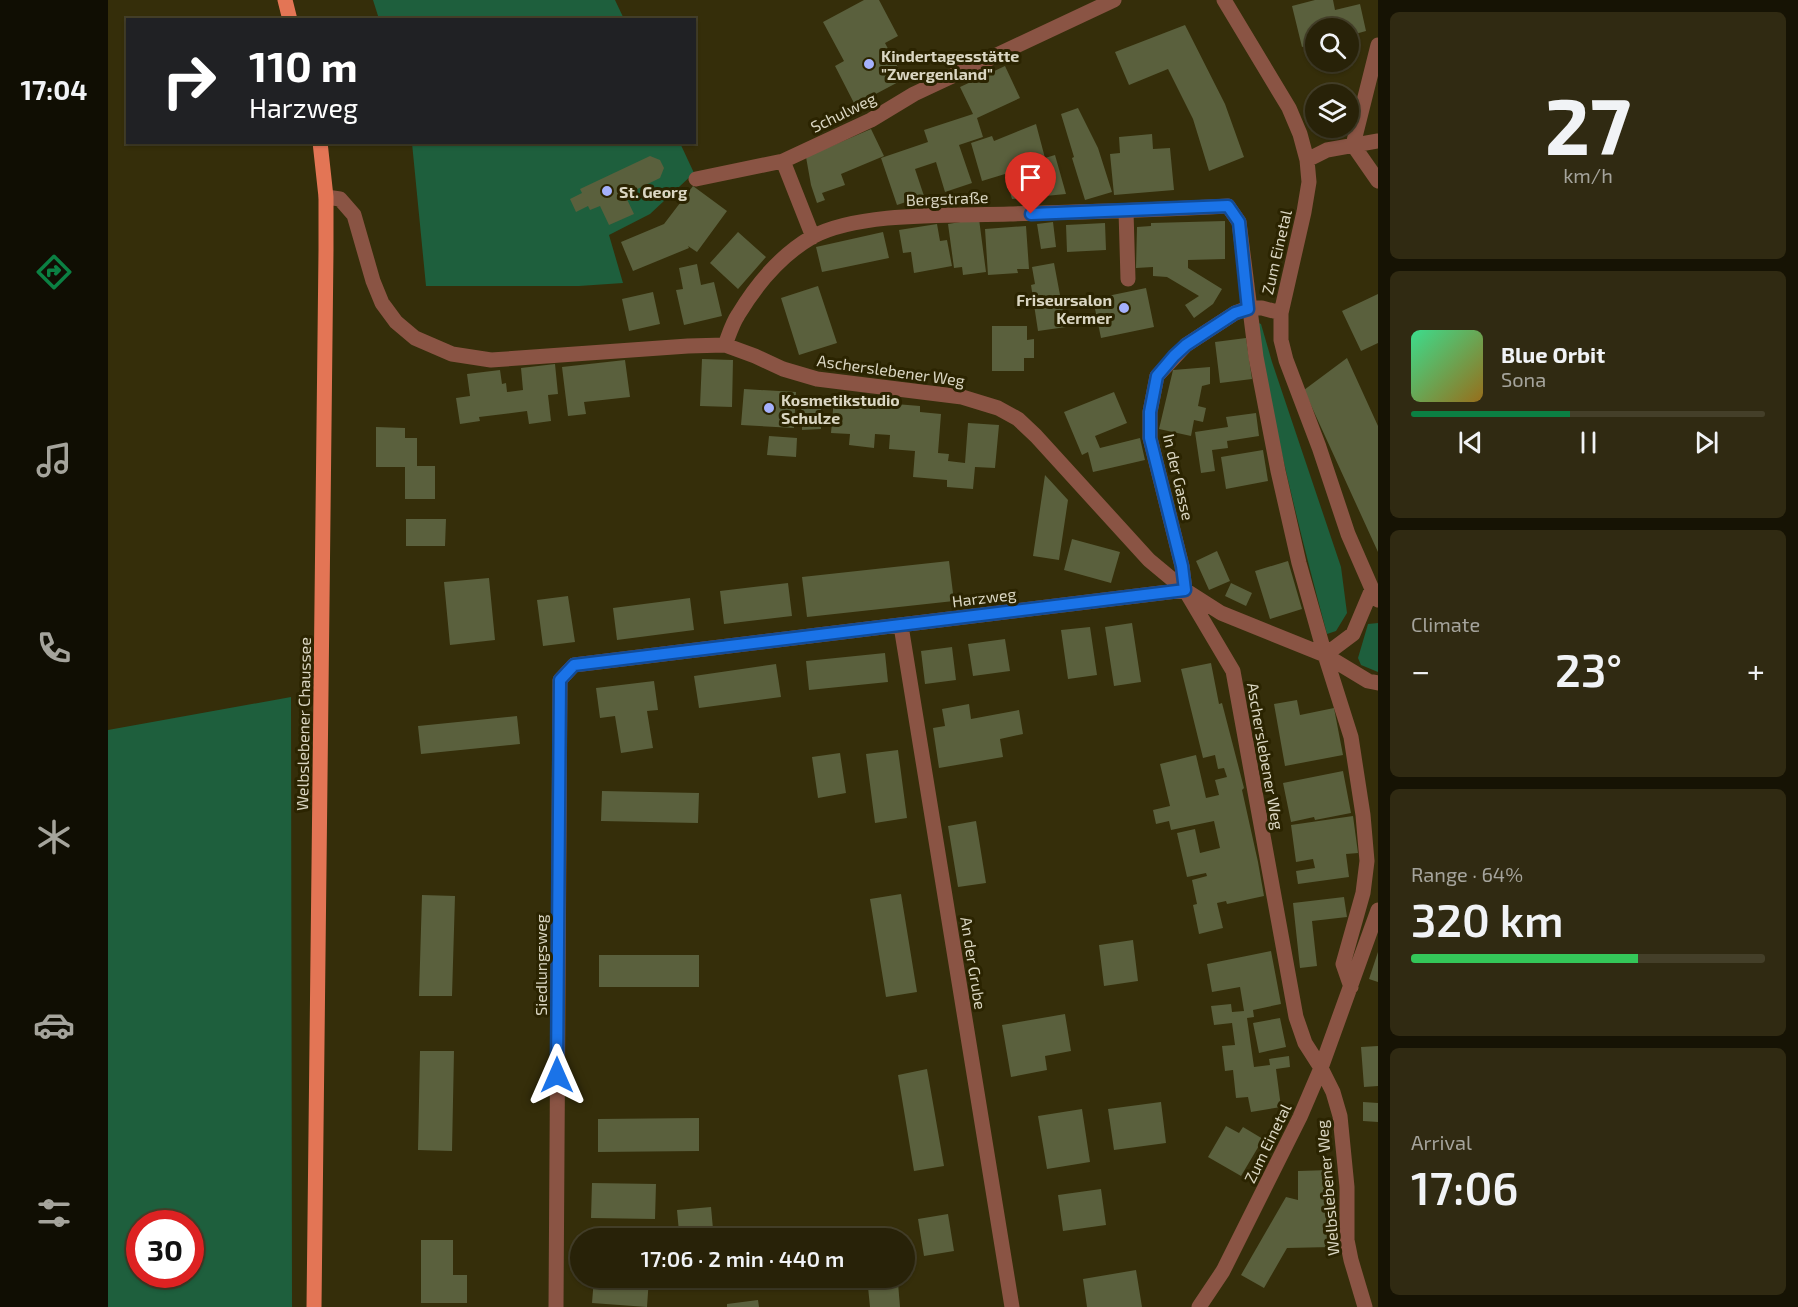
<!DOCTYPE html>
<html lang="en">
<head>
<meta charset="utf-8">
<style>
	body { margin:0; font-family:"Exo 2",sans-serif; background:#302a12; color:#f1f3f6; height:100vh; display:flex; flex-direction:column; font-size:22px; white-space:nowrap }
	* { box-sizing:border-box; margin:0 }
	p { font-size:20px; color:#a5a49c }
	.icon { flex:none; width:33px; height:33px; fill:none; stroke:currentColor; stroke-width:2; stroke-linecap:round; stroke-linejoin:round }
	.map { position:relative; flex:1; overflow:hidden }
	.drawer { display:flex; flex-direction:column; gap:12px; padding:12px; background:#161304; width:420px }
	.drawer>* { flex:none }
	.banner { position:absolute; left:18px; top:18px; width:570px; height:126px; border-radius:0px; box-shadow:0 2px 4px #0004,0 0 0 2px #443f29; background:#202124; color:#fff; overflow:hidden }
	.tools { position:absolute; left:1197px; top:18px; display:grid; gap:12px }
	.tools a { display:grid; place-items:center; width:54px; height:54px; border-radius:50%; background:#282208; box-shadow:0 2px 4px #0004,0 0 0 2px #443f29; font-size:30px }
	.speed { position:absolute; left:18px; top:1210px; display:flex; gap:12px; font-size:30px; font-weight:700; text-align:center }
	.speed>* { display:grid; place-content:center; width:78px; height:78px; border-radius:50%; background:#282208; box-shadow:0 2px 4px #0004,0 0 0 2px #443f29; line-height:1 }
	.speed .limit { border:9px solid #d22; background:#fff; color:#111 }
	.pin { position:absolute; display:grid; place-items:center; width:51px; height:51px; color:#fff; margin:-62px -26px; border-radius:50% 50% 50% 0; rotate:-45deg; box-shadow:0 0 6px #0007 }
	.pin .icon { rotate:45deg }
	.me { position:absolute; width:66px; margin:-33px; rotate:0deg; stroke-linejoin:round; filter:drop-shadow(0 0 4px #0008) }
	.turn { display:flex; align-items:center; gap:21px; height:126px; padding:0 24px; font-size:27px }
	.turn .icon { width:78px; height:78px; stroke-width:2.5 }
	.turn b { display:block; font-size:42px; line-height:51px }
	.big { font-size:45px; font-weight:600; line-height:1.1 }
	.drawer .widget { flex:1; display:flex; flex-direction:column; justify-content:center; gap:9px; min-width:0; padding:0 21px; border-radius:9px; background:#302a12 }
	.drawer .dial { align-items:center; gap:0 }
	.dial b { font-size:78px; line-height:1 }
	.song { display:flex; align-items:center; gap:18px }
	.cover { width:72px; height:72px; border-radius:9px; background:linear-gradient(135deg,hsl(150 70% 55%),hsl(40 70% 35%)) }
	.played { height:6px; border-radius:3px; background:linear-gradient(90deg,#0b8043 45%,#443f29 45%) }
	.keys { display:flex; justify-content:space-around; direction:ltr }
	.heat { display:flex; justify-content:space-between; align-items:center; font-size:33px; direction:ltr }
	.charge { height:9px; border-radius:4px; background:linear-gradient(90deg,#34c759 64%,#443f29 0) }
	.trip { position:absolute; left:462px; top:1228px; width:345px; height:60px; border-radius:30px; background:#282208; box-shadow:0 2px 4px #0004,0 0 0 2px #443f29; font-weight:600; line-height:60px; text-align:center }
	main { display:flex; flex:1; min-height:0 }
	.menu { display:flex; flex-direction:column; width:108px; justify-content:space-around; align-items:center; background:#100e03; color:#a5a49c }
	.menu .icon { width:42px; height:42px }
	.menu .current { color:#0b8043 }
	.menu b { font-size:27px; color:#f1f3f6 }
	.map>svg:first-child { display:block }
</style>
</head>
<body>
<main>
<nav class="menu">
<b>17:04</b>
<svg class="icon current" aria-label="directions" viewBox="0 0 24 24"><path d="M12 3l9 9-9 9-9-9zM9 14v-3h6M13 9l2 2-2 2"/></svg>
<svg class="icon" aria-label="music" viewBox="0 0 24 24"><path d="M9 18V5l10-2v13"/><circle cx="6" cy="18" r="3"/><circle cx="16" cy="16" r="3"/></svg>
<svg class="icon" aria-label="phone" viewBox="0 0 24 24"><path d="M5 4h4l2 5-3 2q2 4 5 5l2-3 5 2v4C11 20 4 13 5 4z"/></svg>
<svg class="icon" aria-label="climate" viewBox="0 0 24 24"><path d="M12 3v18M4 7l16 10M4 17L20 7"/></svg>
<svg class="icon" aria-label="car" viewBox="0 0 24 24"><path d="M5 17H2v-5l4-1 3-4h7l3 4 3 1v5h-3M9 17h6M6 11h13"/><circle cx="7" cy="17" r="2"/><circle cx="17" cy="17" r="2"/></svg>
<svg class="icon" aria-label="filters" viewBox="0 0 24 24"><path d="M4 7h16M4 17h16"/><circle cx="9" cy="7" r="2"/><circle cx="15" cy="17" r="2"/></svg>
</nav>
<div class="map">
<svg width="1270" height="1307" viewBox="0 0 1270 1307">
	<rect width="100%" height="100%" fill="#352e0a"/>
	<path fill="#1e5f3d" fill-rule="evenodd" d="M265 0H507L516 19H271Z
		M304 143H572L586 173 542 214 501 235 515 283 471 286H318Z
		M1146 321 1153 324 1164 362 1233 567 1239 613 1228 631 1219 634C1191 530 1166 426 1146 321Z
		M1270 623V672L1253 665 1250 658 1260 624Z
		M183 697 184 1307H0V730ZM32 1224H82V1275H32Z"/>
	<path fill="#5a603d" d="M756 0H771L790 36 777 43 796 79 747 105 727 66 736 61 715 22Z
		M1207 0H1225L1227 10 1252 4 1258 31 1240 36V28H1208V43L1194 47 1184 6Z
		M1077 25 1117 104 1136 157 1101 171 1085 119 1060 69 1021 85 1007 52Z
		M897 66 912 98 869 118 875 137 851 145 864 183 837 192 828 162 807 169 816 196 789 205 773 158 820 142 816 130 865 114 852 87Z
		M970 108 990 148 1004 192 977 200 964 158 966 157 953 114Z
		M928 124 937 158 947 155 958 194 904 199 897 174 874 181 863 143 884 136 886 141Z
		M763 129 776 156 733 174 737 185 714 193 717 200 709 203 703 185 698 157Z
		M1044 134 1045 149 1062 148 1066 190 1006 195 1002 154 1012 153 1011 137Z
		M542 156 552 160 556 168 552 178 517 195 526 214 501 225 492 206 482 210 480 206 468 212 462 199 474 193 472 189Z
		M585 186 619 211 589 252 580 246 581 248 525 271 513 242 556 224Z
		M871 219 878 272 855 275 854 267 846 268 840 224Z
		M1117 221V259L1080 260V268L1114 289 1105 304 1086 318 1077 305 1091 296 1059 277 1045 276V267L1028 268 1029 227 1043 226V223Z
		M945 222 948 247 933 249 929 224Z
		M997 223 998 250 959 252 958 225Z
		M829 224 832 241 839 240 844 266 806 273 803 252 795 253 791 230Z
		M918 226 921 269H909L910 273 880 275 877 229Z
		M630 232 658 257 630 289 602 263Z
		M775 232 781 258 714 272 708 247Z
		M946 263 958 327 930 331 923 285 927 284 924 267Z
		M589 264 593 285 606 282 614 316 576 325 568 290 575 289 571 268Z
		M710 286 729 343 691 355 673 298Z
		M1038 288 1046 327 993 338 985 299Z
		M545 292 552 324 521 331 514 299Z
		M1270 294V343L1253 351 1234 311Z
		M884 326H919V340L926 339V358H916V371H884Z
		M1138 338 1144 379 1112 383 1107 342Z
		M1239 358 1270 426V552L1196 390Z
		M594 359 625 360 624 407 592 406Z
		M517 360 522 397 476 402 478 414 460 416 454 367Z
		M447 364 450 394 440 395 443 421 421 424 419 411 371 417 372 421 352 424 348 398 362 396 359 374 392 370 394 384 398 383 399 392 415 390 413 368Z
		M1102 367V384L1094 386 1090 406 1098 408 1095 422 1086 420 1083 436 1051 429 1065 370Z
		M636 389 688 392 686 428 633 425Z
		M1006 392 1019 423 987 436 992 448 1032 438 1037 460 985 472 980 452 974 455 956 412Z
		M693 396H713V429L694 430Z
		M726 399 812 406V412L833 414 830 453 841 454 840 461 857 463 860 423 891 425 887 468 867 467 865 489 839 487V480L805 477 807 451 781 449 782 435 767 434 766 448 741 445 742 434 723 433Z
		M1148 413 1151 436 1119 441 1120 448 1104 450 1107 471 1093 473 1087 432 1120 427 1118 417Z
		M268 427 297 428V438H309V466H327V499H297V467H268Z
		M661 436 689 438 688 457 659 455Z
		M1155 450 1160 481 1118 489 1113 457Z
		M937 475 960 500 951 560 925 556Z
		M298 519H338L337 546H298Z
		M964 539 1012 552 1003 583 956 570Z
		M1109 551 1122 581 1101 590 1088 561Z
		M841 561 846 601 699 617 694 577Z
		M1180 561 1194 609 1162 619 1147 571Z
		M381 578 387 640 342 645 336 582Z
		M680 583 684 616 616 624 612 591Z
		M1123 583 1144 593 1138 606 1117 596Z
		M460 596 467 642 435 646 429 600Z
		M582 598 586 630 509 640 505 608Z
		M1024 623 1033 682 1006 686 997 627Z
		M982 627 989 675 960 679 953 630Z
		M897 639 902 671 865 676 860 644Z
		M844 647 848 680 817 684 813 651Z
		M777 653 780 682 701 690 698 661Z
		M1103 663 1111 704 1114 703 1136 788 1134 790 1150 862 1156 896 1119 904 1118 901 1109 903 1115 928 1091 934 1085 905 1089 904 1084 880 1099 876 1098 873 1079 877 1069 833 1087 829 1092 853 1112 848 1106 821 1063 830 1061 821 1048 824 1045 810 1062 806 1052 764 1088 755 1098 798 1111 795 1107 780 1119 777 1116 768 1110 769 1107 755 1095 758 1073 669Z
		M668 664 673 697 591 708 586 676Z
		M546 681 550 710 539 711 545 748 513 753 507 716 492 718 488 688Z
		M1189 700 1192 715 1226 708 1235 755 1177 766 1166 704Z
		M861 704 863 719 911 710 915 734 892 739 895 757 831 768 825 728 837 726 834 709Z
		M409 716 412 744 313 754 310 726Z
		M790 750 799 818 767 823 758 754Z
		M732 753 738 793 710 798 704 757Z
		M1235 771 1243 813 1207 820 1206 817 1183 822 1175 783Z
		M494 791 591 793 590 823 493 821Z
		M1245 816 1250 853 1238 854 1241 877 1190 884 1188 871 1207 868 1205 859 1188 862 1183 825Z
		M868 821 878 883 850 887 840 826Z
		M793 894 809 992 778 997 762 899Z
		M314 895 347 896 344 996H311Z
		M1236 897 1239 917 1204 921 1209 966 1192 968 1185 903Z
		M1025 940 1030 981 996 986 991 945Z
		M1163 951 1173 1004 1145 1010 1146 1017 1139 1018 1146 1067 1162 1065 1161 1059 1181 1056 1182 1067 1168 1069 1173 1107 1143 1112 1140 1097 1128 1098 1125 1070 1117 1071 1114 1046 1127 1045 1124 1023 1106 1025 1103 1006 1123 1004 1124 1012 1136 1011 1132 987 1104 992 1099 964Z
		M1270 952V982L1261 979Z
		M491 955H591V987H491Z
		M957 1014 963 1051 937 1056 939 1070 903 1077 894 1025Z
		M1172 1018 1178 1047 1151 1053 1145 1023Z
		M1270 1046V1086L1256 1087 1253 1047Z
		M312 1051H346L344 1151 310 1150Z
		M819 1069 836 1166 806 1171 790 1075Z
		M1053 1102 1058 1143 1006 1150 1000 1109Z
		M1255 1102 1270 1103V1122L1255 1121Z
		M974 1109 982 1162 939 1169 930 1116Z
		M591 1118V1151L490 1152V1119Z
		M1118 1126 1131 1133 1135 1127 1155 1139 1133 1176 1100 1157Z
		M1222 1170 1223 1247 1179 1248 1156 1288 1133 1275 1178 1197 1190 1200V1171Z
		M484 1183 548 1184 547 1219 483 1218Z
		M993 1189 998 1225 955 1231 950 1195Z
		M603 1207 605 1229 571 1232 569 1210Z
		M840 1214 846 1251 816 1256 810 1219Z
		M313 1240H345V1275H359V1303H313Z
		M1028 1270 1034 1307H979L975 1279Z
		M486 1278H541L539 1307 484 1303Z
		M790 1283 792 1307H762L760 1287Z
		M650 1300 651 1307H619V1304Z"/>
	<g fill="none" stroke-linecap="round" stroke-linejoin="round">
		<path stroke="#8a5444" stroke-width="15" d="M1116 0 1181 108 1192 134 1199 160 1201 182 1196 212 1173 313V340L1178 360 1211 447 1240 534 1264 589 1270 600
			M1270 45 1245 145 1270 181
			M1199 160 1219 150 1270 141
			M675 161 705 237
			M588 179 675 161 763 120 806 94 1006 0
			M218 197 232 199 246 215 265 281 274 303 288 322 307 338 344 354 383 360 580 346 617 345 647 356 675 369 709 379 854 397 890 408 910 419 928 436 1041 560 1077 590 1125 671 1188 1017 1197 1043 1213 1068 1225 1092 1232 1116 1239 1187V1240L1243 1260 1257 1307
			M1018 211 1020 279
			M617 345C621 335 624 324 630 315 648 285 673 255 704 237 752 211 846 216 902 214 974 212 1047 210 1120 206L1131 222 1148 357 1170 471 1191 563 1217 655 1243 737 1255 815 1259 861 1255 893 1235 964 1243 987
			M1077 590 1074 566 1042 438V412L1049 376 1078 345 1127 313 1140 308H1154L1173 313
			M793 626 904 1307
			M1217 655 1245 634 1264 589
			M448 1307 452 680 466 665 1077 590 1113 613 1217 655 1260 681 1270 683
			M1091 1307 1115 1271 1192 1117 1213 1068 1270 910"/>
		<path stroke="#e37555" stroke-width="15" d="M177 0 182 20
			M206 1307 218 250V197L212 142"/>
	</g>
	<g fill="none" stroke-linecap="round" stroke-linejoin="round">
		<g stroke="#114b97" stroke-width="15">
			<path id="route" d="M449 1075 452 680 466 665 1077 590 1074 566 1042 438V412L1049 376 1066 356 1078 345 1127 313 1140 309 1131 222 1120 206 923 214"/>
		</g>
		<use href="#route" stroke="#1a73e8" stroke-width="10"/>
	</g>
	<g fill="#a5b1fc" stroke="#2b2401" stroke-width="2">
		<circle cx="761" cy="64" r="6"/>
		<circle cx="499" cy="191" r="6"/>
		<circle cx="1016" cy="308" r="6"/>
		<circle cx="661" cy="408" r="6"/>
	</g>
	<g text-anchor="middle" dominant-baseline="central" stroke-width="6" stroke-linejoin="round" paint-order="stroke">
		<g font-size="16" font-weight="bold" fill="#dad6c2" stroke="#2b2401" text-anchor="start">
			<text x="773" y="55">Kindertagesstätte<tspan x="773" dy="18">"Zwergenland"</tspan></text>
			<text x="511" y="191">St. Georg</text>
			<text x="1004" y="299" text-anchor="end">Friseursalon<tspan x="1004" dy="18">Kermer</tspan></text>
			<text x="673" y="399">Kosmetikstudio<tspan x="673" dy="18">Schulze</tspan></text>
		</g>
		<g font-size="16" fill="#dad6c2" stroke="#2b2401">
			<text transform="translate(735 112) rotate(-26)">Schulweg</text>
			<text transform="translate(839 198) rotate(-2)">Bergstraße</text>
			<text transform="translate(1168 252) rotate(-77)">Zum Einetal</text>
			<text transform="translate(783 370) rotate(8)">Ascherslebener Weg</text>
			<text transform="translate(1071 477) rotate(77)">In der Gasse</text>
			<text transform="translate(876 597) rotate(-7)">Harzweg</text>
			<text transform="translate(195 724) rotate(-89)">Welbslebener Chaussee</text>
			<text transform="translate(1158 756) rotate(80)">Ascherslebener Weg</text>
			<text transform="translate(866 963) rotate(81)">An der Grube</text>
			<text transform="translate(432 965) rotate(-90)">Siedlungsweg</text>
			<text transform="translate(1159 1143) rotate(-64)">Zum Einetal</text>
			<text transform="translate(1219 1188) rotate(-95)">Welbslebener Weg</text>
		</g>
	</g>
</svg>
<div class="tools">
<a><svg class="icon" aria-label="search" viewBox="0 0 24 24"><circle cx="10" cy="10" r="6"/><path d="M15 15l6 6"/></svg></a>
<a><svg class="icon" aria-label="layers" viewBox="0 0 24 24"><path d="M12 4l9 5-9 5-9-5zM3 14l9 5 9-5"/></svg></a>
</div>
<div class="speed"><div class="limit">30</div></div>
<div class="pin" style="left:923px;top:214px;background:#d93025"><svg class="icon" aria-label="arrive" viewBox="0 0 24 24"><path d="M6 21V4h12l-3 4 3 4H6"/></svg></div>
<svg class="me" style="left:449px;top:1075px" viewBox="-20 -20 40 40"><path d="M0-17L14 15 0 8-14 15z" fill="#1a73e8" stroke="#fff" stroke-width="4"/></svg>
<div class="trip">17:06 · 2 min · 440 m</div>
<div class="banner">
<div class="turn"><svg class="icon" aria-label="right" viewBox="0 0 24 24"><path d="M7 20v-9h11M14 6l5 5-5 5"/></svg><div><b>110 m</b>Harzweg</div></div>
</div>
</div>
<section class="drawer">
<div class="widget dial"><b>27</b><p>km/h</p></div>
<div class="widget">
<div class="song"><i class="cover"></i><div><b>Blue Orbit</b><p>Sona</p></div></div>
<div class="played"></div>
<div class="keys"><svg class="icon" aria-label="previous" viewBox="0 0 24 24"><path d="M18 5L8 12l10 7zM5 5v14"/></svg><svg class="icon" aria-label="pause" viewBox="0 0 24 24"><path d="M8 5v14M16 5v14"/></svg><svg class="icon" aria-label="next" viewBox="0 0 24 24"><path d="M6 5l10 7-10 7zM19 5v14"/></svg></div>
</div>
<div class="widget"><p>Climate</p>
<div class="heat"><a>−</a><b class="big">23°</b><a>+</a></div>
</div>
<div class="widget"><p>Range · 64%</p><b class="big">320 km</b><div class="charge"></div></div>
<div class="widget"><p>Arrival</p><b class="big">17:06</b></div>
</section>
</main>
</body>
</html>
